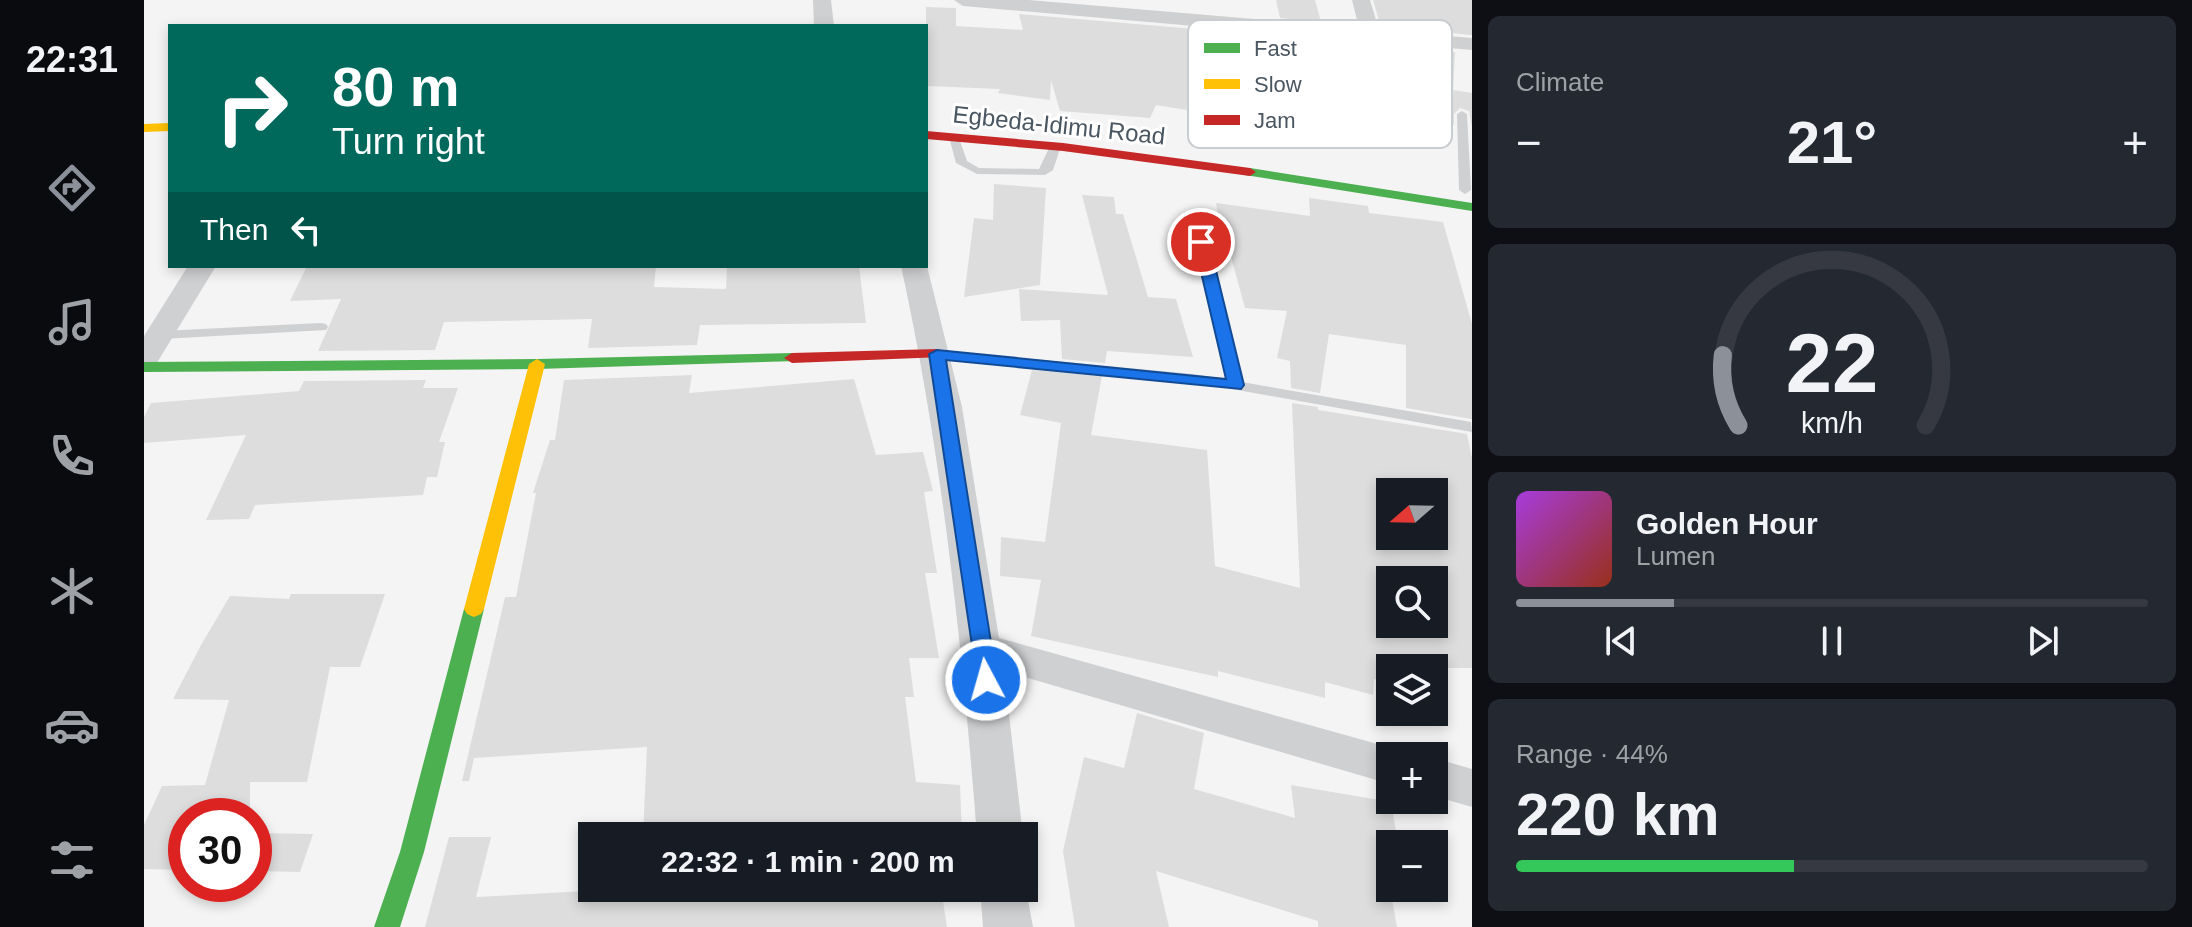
<!DOCTYPE html>
<html lang="en">
<head>
<meta charset="utf-8">
<style>
	body { margin:0; font-family:Helvetica,sans-serif; background:#242831; color:#f1f3f6; height:100vh; display:flex; flex-direction:column; font-size:30px; white-space:nowrap }
	* { box-sizing:border-box; margin:0 }
	p { font-size:26px; color:#9ea1a6 }
	.icon { flex:none; width:44px; height:44px; fill:none; stroke:currentColor; stroke-width:2; stroke-linecap:round; stroke-linejoin:round }
	.map { position:relative; flex:1; overflow:hidden }
	.details { display:flex; flex-direction:column; gap:16px; padding:16px; background:#0d0f14; width:720px }
	.details>* { flex:none }
	.guide { position:absolute; left:24px; top:24px; width:760px; height:244px; border-radius:0px; box-shadow:0 4px 12px #0003; background:#00695c; color:#fff; overflow:hidden }
	.needle { width:52px; rotate:250deg }
	.buttons { position:absolute; left:1232px; top:478px; display:grid; gap:16px }
	.buttons a { display:grid; place-items:center; width:72px; height:72px; border-radius:0px; background:#171b24; box-shadow:0 4px 12px #0003; font-size:40px }
	.speed { position:absolute; left:24px; top:798px; display:flex; gap:16px; font-size:40px; font-weight:700; text-align:center }
	.speed>* { display:grid; place-content:center; width:104px; height:104px; border-radius:50%; background:#171b24; box-shadow:0 4px 12px #0003; line-height:1 }
	.speed .limit { border:12px solid #d22; background:#fff; color:#111 }
	.pin { position:absolute; display:grid; place-items:center; width:68px; height:68px; color:#fff; margin:-34px; border:4px solid #fff; border-radius:50%; box-shadow:0 2px 8px #0007 }
	.me { position:absolute; width:88px; margin:-44px; rotate:354deg; stroke-linejoin:round; filter:drop-shadow(0 0 6px #0008) }
	.turn { display:flex; align-items:center; gap:28px; height:168px; padding:0 32px; font-size:36px }
	.turn .icon { width:104px; height:104px; stroke-width:2.5 }
	.turn b { display:block; font-size:56px; line-height:68px }
	.then { display:flex; align-items:center; height:76px; padding:0 32px; background:#0003; gap:16px; font-size:30px }
	.big { font-size:60px; font-weight:800; line-height:1.1 }
	.details .tile { flex:1; display:flex; flex-direction:column; justify-content:center; gap:12px; min-width:0; padding:0 28px; border-radius:12px; background:#242831 }
	.details .dial { align-items:center; gap:0 }
	.dial svg { height:208px; overflow:visible; fill:none; stroke:#363941; stroke-width:7; stroke-linecap:round; text-anchor:middle }
	.dial text { fill:#f1f3f6; stroke:none }
	.song { display:flex; align-items:center; gap:24px }
	.cover { width:96px; height:96px; border-radius:12px; background:linear-gradient(135deg,hsl(280 70% 55%),hsl(10 70% 35%)) }
	.played { height:8px; border-radius:4px; background:linear-gradient(90deg,#8c9099 25%,#363941 25%) }
	.keys { display:flex; justify-content:space-around; direction:ltr }
	.heat { display:flex; justify-content:space-between; align-items:center; font-size:44px; direction:ltr }
	.charge { height:12px; border-radius:6px; background:linear-gradient(90deg,#34c759 44%,#363941 0) }
	.trip { position:absolute; left:434px; top:822px; width:460px; height:80px; border-radius:0px; background:#171b24; box-shadow:0 4px 12px #0003; font-weight:800; line-height:80px; text-align:center }
	main { display:flex; flex:1; min-height:0 }
	.dock { display:flex; flex-direction:column; width:144px; justify-content:space-around; align-items:center; background:#090b0e; color:#9ea1a6 }
	.dock .icon { width:56px; height:56px }
	.dock .on { color:#8c9099 }
	.dock b { font-size:36px; color:#f1f3f6 }
	.map>svg:first-child { display:block }
</style>
</head>
<body>
<main>
<nav class="dock">
<b>22:31</b>
<svg class="icon on" aria-label="directions" viewBox="0 0 24 24"><path d="M12 3l9 9-9 9-9-9zM9 14v-3h6M13 9l2 2-2 2"/></svg>
<svg class="icon" aria-label="music" viewBox="0 0 24 24"><path d="M9 18V5l10-2v13"/><circle cx="6" cy="18" r="3"/><circle cx="16" cy="16" r="3"/></svg>
<svg class="icon" aria-label="phone" viewBox="0 0 24 24"><path d="M5 4h4l2 5-3 2q2 4 5 5l2-3 5 2v4C11 20 4 13 5 4z"/></svg>
<svg class="icon" aria-label="climate" viewBox="0 0 24 24"><path d="M12 3v18M4 7l16 10M4 17L20 7"/></svg>
<svg class="icon" aria-label="car" viewBox="0 0 24 24"><path d="M5 17H2v-5l4-1 3-4h7l3 4 3 1v5h-3M9 17h6M6 11h13"/><circle cx="7" cy="17" r="2"/><circle cx="17" cy="17" r="2"/></svg>
<svg class="icon" aria-label="filters" viewBox="0 0 24 24"><path d="M4 7h16M4 17h16"/><circle cx="9" cy="7" r="2"/><circle cx="15" cy="17" r="2"/></svg>
</nav>
<div class="map">
<svg width="1328" height="927" viewBox="0 0 1328 927">
	<rect width="100%" height="100%" fill="#f4f4f4"/>
	<path fill="#ddddde" fill-rule="evenodd" d="M1132 0H1171L1177 22 1136 18Z
		M1229 0H1328V35L1237 27Z
		M782 7 812 8V26L879 30 875 14 1062 30 1079 81 1088 82 1074 115 1012 105 1006 118 916 111 907 80 906 100 854 93 856 89 782 86Z
		M1139 37 1311 52 1309 90 1328 93V127L1325 111 1316 108 1310 114V125L1296 122 1292 137 1207 121 1202 137 1158 129 1182 67 1137 61Z
		M850 184 902 188 896 285 820 297 830 218 849 220Z
		M938 195 970 197 972 214H979L1004 297 1032 299 1049 357 963 351 961 363 918 359 916 320 877 321 875 289 964 295Z
		M1165 198 1224 206 1225 213 1299 222 1328 324V419L1262 408V345L1185 334 1176 393 1147 388 1146 361 1133 358 1143 311 1101 308 1083 242H1078L1072 203 1166 216Z
		M163 266H512L510 287 582 289 583 266H715L722 323 556 325 553 345 444 348 448 319 300 322 291 350 174 351 197 299 146 301Z
		M888 370 958 376 947 435 1063 450 1071 566 1156 588 1148 403 1174 407V410L1323 434 1328 458V668H1246V683L1230 679 1229 695 1181 682V698L1074 671V677L887 636 897 580 856 576 857 537 901 542 917 423 876 415ZM1246 492H1290V536H1246ZM1246 580H1290V624H1246Z
		M548 375 545 393 710 379 732 455 779 452 789 491 780 492 793 573H781L795 658H765L770 697H761L772 782 816 785 818 836H499L503 747 330 758 325 781H318L361 597H372L392 493H389L406 440H411L420 380Z
		M282 380 279 388H314L295 442H301L293 477H283L279 495 111 505 105 519 62 520 102 435 0 443V417L7 403 155 391 160 381Z
		M147 594H241L216 667H186L163 782H106V816H42V870L0 869V825L18 786 61 785 85 700 29 699 57 645 86 596 145 599Z
		M993 713 1060 733 1050 789 1151 818 1147 785 1247 802 1254 844H1246V888L1253 927H1174V921L1012 871 1025 927H931L919 851 940 757 980 768Z
		M110 833 169 834 156 872 110 871Z
		M305 837H347L332 897 496 888H797L803 927H281Z"/>
	<g fill="none" stroke-linecap="round" stroke-linejoin="round">
		<path fill="#ced0d2" fill-rule="evenodd" d="M1318 111 1323 114 1327 190 1321 194 1315 190 1313 114Z
			M806 135H814L823 161 835 168 895 169 907 144 917 146 909 170 901 175 833 174 812 163 805 137Z
			M1051 209 1057 213 1098 382 1327 422 1328 432 1049 382 793 358 786 354 793 350 1049 374 1082 379 1045 213Z
			M177 323 182 324 184 327 182 330 18 339 11 335 18 331Z"/>
		<path fill="#ced0d2" fill-rule="evenodd" d="M669 0H687L690 26H670Z
			M810 0H885L1215 28 1208 0H1226L1235 30 1328 38V50L819 6Z
			M782 262 818 407 855 638 1262 752 1264 756H1246V784L860 671 879 836H833C818 644 798 454 757 266H782Z
			M44 266H72L11 366 0 369V336Z
			M1290 758 1328 769V807L1290 796Z
			M880 879 889 927H839L836 888H880Z"/>
		<path fill="#4caf50" fill-rule="evenodd" d="M1106 168 1328 203V211L1101 175V169Z
			M648 353 654 355 656 358 654 361 393 369 0 372V362L393 359Z
			M330 601 337 604 340 609 280 852 256 927H230L256 852 320 609 323 604Z"/>
		<path fill="#ffc107" fill-rule="evenodd" d="M26 123V131L0 132V124Z
			M393 359 401 364 340 609 337 614 330 617 323 614 320 609 385 364Z"/>
		<path fill="#c62828" fill-rule="evenodd" d="M782 131 919 143 1106 168 1112 172 1106 176 919 151 782 139Z
			M793 349 799 351 801 354 799 357 648 363 640 358 648 353Z"/>
	</g>
	<path fill="#1a73e8" stroke="#114b97" stroke-width="2" d="M1057 238 1065 242 1100 385 1097 389 802 360 853 680 849 686 842 689 834 686 785 354 793 350 1082 379 1050 242Z"/>
	<g text-anchor="middle" dominant-baseline="central" stroke-width="6" stroke-linejoin="round" paint-order="stroke">
		<g font-size="24" fill="#4a5661" stroke="#fff">
			<text transform="translate(915 125) rotate(6)">Egbeda-Idimu Road</text>
		</g>
	</g>
	<rect x="1044" y="20" width="264" height="128" rx="12" fill="#fff" stroke="#c9ccd0" stroke-width="2"/>
	<rect x="1060" y="43" width="36" height="10" fill="#4caf50"/>
	<rect x="1060" y="79" width="36" height="10" fill="#ffc107"/>
	<rect x="1060" y="115" width="36" height="10" fill="#c62828"/>
	<g font-size="22" fill="#4a5661">
		<text x="1110" y="56">Fast</text>
		<text x="1110" y="92">Slow</text>
		<text x="1110" y="128">Jam</text>
	</g>
</svg>
<div class="buttons">
<a><svg class="needle" viewBox="-14 -14 28 28"><path d="M0-13l5 13h-10z" fill="#e53935"/><path d="M0 13l5-13h-10z" fill="#9ea1a6"/></svg></a>
<a><svg class="icon" aria-label="search" viewBox="0 0 24 24"><circle cx="10" cy="10" r="6"/><path d="M15 15l6 6"/></svg></a>
<a><svg class="icon" aria-label="layers" viewBox="0 0 24 24"><path d="M12 4l9 5-9 5-9-5zM3 14l9 5 9-5"/></svg></a>
<a>+</a>
<a>−</a>
</div>
<div class="speed"><div class="limit">30</div></div>
<div class="pin" style="left:1057px;top:242px;background:#d93025"><svg class="icon" aria-label="arrive" viewBox="0 0 24 24"><path d="M6 21V4h12l-3 4 3 4H6"/></svg></div>
<svg class="me" style="left:842px;top:680px" viewBox="-20 -20 40 40"><circle r="17" fill="#1a73e8" stroke="#fff" stroke-width="3"/><path d="M0-11L8 9 0 5-8 9z" fill="#fff"/></svg>
<div class="trip">22:32 · 1 min · 200 m</div>
<div class="guide">
<div class="turn"><svg class="icon" aria-label="right" viewBox="0 0 24 24"><path d="M7 20v-9h11M14 6l5 5-5 5"/></svg><div><b>80 m</b>Turn right</div></div>
<div class="then">Then<svg class="icon" aria-label="left" viewBox="0 0 24 24"><path d="M17 20v-9H6M10 6l-5 5 5 5"/></svg></div>
</div>
</div>
<section class="details">
<div class="tile"><p>Climate</p>
<div class="heat"><a>−</a><b class="big">21°</b><a>+</a></div>
</div>
<div class="tile dial"><svg viewBox="0 0 100 80">
<path d="M14 69A42 42 0 1 1 86 69"/>
<path d="M14 69A42 42 0 0 1 8 42" stroke="#8c9099"/>
<text x="50" y="56" font-size="32" font-weight="700">22</text>
<text x="50" y="72" font-size="11">km/h</text>
</svg></div>
<div class="tile">
<div class="song"><i class="cover"></i><div><b>Golden Hour</b><p>Lumen</p></div></div>
<div class="played"></div>
<div class="keys"><svg class="icon" aria-label="previous" viewBox="0 0 24 24"><path d="M18 5L8 12l10 7zM5 5v14"/></svg><svg class="icon" aria-label="pause" viewBox="0 0 24 24"><path d="M8 5v14M16 5v14"/></svg><svg class="icon" aria-label="next" viewBox="0 0 24 24"><path d="M6 5l10 7-10 7zM19 5v14"/></svg></div>
</div>
<div class="tile"><p>Range · 44%</p><b class="big">220 km</b><div class="charge"></div></div>
</section>
</main>
</body>
</html>
